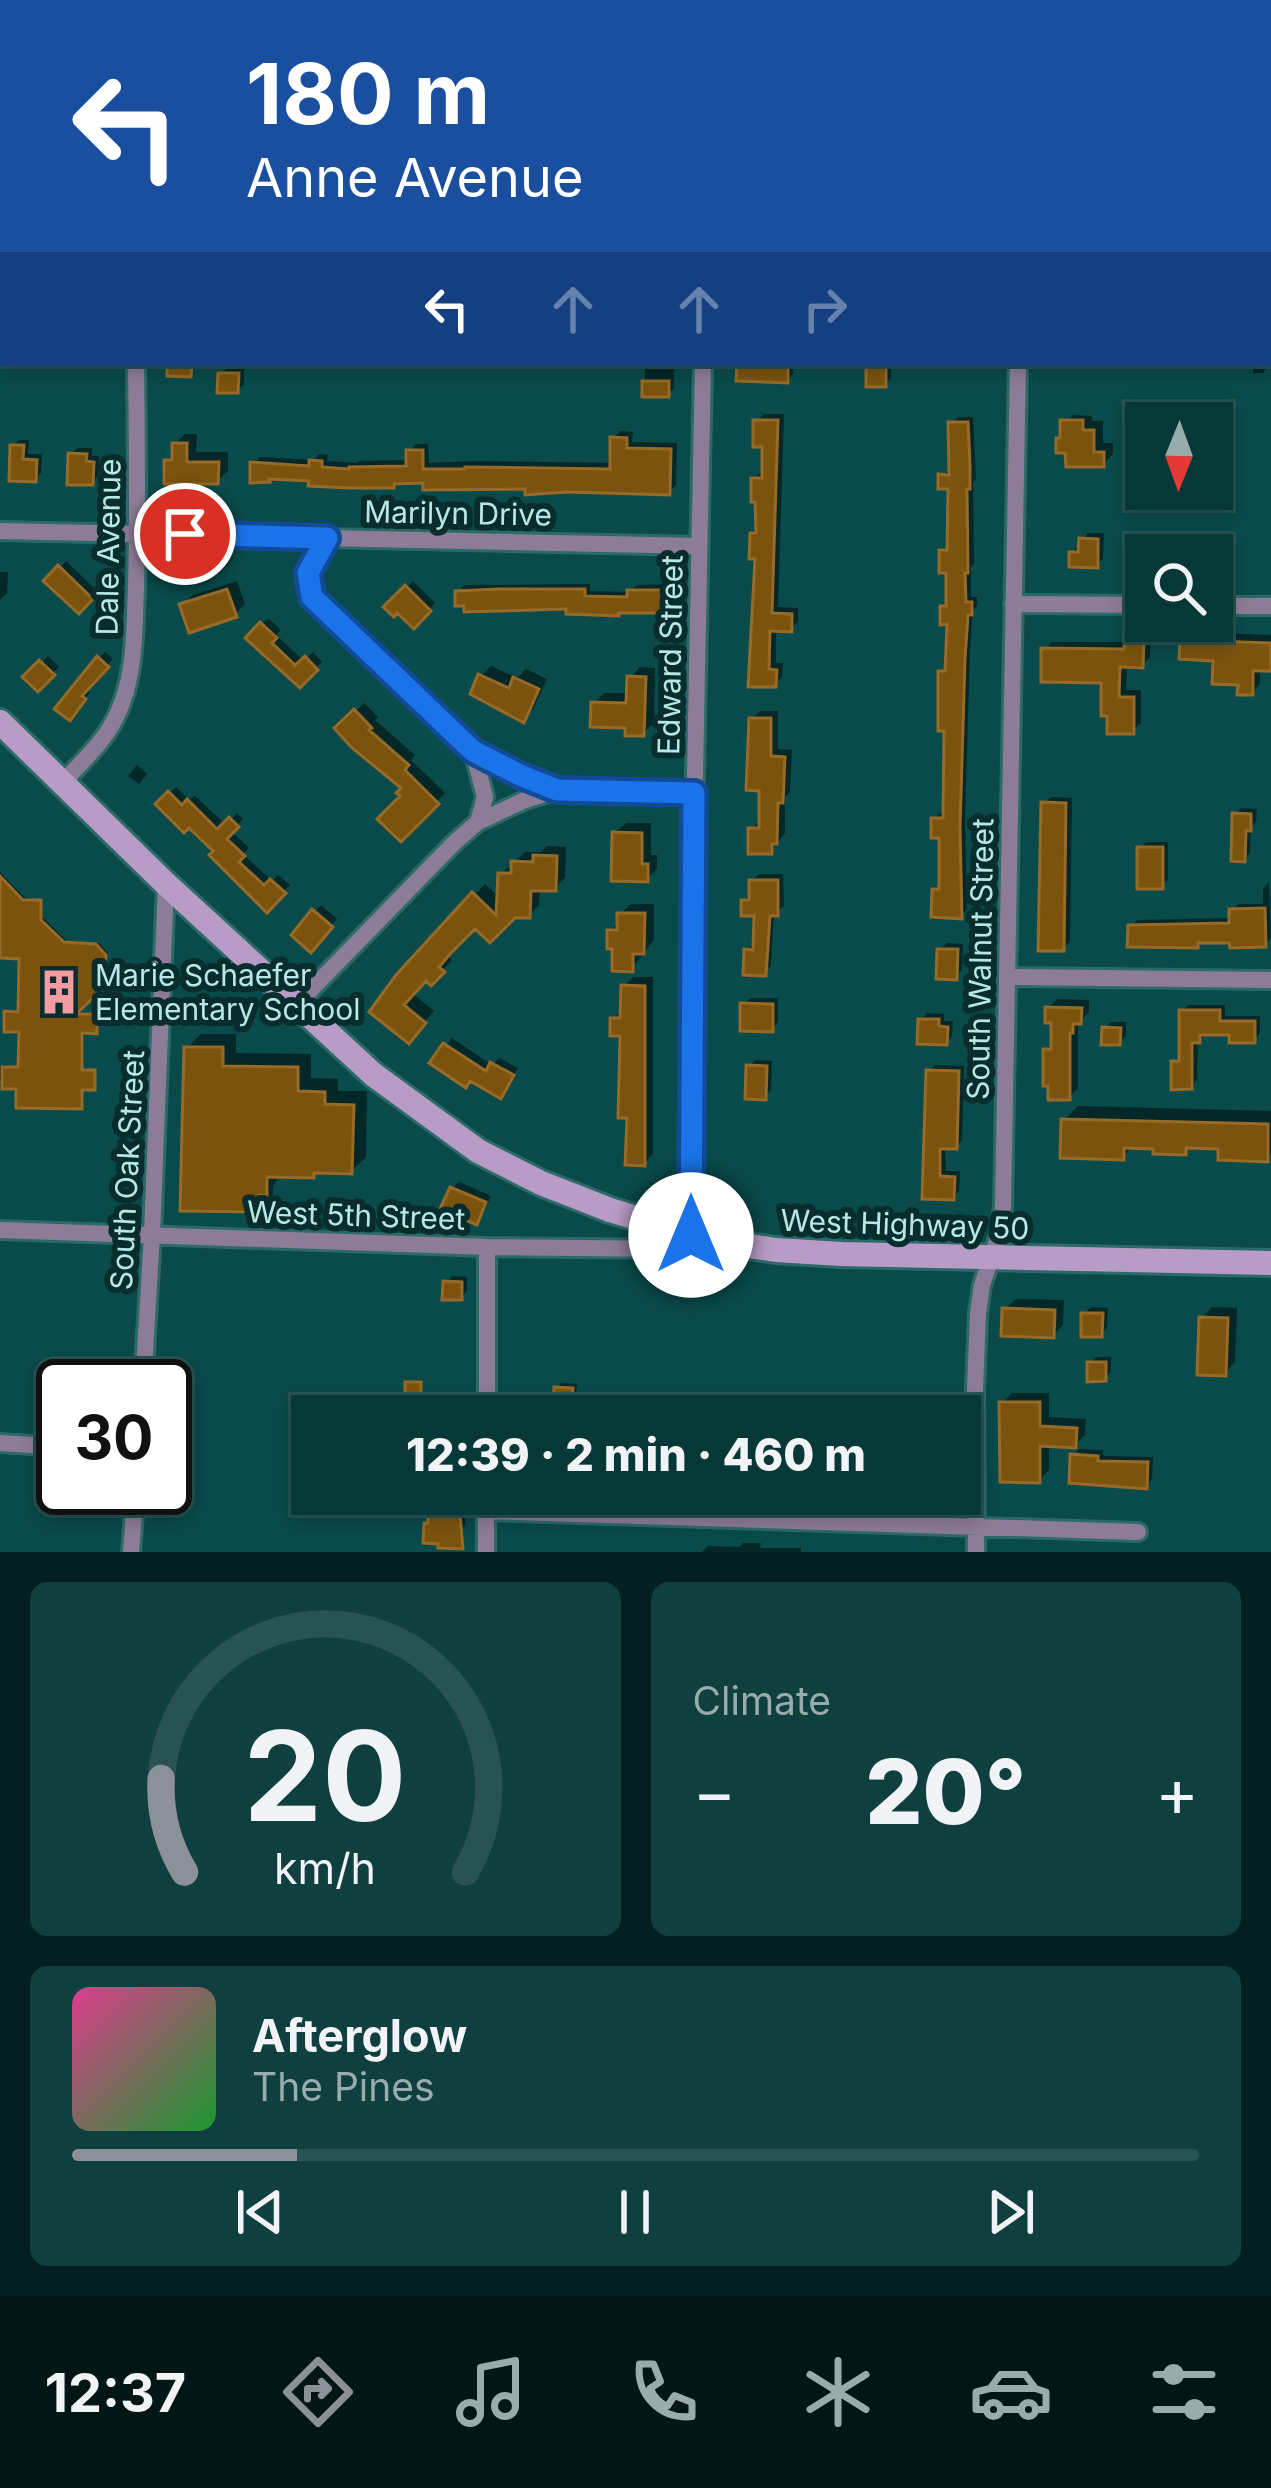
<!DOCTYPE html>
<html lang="en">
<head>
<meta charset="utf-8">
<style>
	body { margin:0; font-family:Inter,sans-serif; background:#103f40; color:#f1f3f6; height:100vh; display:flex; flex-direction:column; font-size:45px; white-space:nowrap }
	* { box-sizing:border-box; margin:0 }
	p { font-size:39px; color:#98acae }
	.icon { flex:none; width:66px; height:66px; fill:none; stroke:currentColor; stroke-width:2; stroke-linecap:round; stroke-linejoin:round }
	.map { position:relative; height:1552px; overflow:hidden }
	.details { display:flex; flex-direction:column; gap:30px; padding:30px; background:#041f1f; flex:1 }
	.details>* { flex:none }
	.banner { position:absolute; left:0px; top:0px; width:1272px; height:366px; box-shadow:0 6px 18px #0003,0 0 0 3px #285253; background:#1a4fa0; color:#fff; overflow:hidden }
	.needle { width:78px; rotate:181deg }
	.controls { position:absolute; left:1125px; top:402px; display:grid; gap:24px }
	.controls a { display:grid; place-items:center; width:108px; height:108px; border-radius:0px; background:#073838; box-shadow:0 6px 18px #0003,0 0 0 3px #285253; font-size:60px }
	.speed { position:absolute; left:36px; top:1359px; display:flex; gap:24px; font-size:60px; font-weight:700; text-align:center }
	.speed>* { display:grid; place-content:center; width:156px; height:156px; border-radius:50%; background:#073838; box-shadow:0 6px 18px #0003,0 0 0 3px #285253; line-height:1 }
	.speed .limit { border:6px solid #111; border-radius:18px; background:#fff; color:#111 }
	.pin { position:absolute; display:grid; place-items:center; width:102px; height:102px; color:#fff; margin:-51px; border:6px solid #fff; border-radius:50%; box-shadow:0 3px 12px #0007 }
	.me { position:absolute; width:132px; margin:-66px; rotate:0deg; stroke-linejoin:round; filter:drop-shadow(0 0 9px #0008) }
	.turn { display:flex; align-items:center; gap:42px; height:252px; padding:0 48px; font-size:54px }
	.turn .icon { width:156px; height:156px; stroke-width:2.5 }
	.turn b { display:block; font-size:84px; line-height:102px }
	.lanes { display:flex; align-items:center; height:114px; padding:0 48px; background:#0003; justify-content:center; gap:60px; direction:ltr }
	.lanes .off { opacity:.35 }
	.big { font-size:90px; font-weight:800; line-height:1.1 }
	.details .tile { flex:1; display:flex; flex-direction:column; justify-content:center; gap:18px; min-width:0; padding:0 42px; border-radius:18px; background:#103f40 }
	.details .dial { align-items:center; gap:0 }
	.dial svg { height:312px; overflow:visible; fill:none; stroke:#285253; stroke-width:7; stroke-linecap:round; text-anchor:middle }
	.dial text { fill:#f1f3f6; stroke:none }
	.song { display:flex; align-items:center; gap:36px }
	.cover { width:144px; height:144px; border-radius:18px; background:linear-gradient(135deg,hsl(330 70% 55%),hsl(130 70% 35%)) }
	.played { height:12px; border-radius:6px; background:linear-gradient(90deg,#8c9099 20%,#285253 20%) }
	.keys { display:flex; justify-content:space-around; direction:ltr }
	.heat { display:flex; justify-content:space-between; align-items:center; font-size:66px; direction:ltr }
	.details .tiles { flex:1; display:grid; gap:30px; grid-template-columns:1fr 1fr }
	.tile:last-child { grid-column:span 2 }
	.trip { position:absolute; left:291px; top:1395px; width:690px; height:120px; border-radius:0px; background:#073838; box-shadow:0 6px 18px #0003,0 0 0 3px #285253; font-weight:800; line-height:120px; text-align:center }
	.tabs { display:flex; height:192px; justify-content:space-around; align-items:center; background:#031616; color:#98acae }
	.tabs .icon { width:84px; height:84px }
	.tabs .on { color:#8c9099 }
	.tabs b { font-size:54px; color:#f1f3f6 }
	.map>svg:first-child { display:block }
</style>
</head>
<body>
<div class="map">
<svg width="1271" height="1552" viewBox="0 0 1271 1552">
	<rect width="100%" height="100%" fill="#094a4a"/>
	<path fill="#0007" d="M23 0H56L55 3H20Z
		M146 0H184V3H146Z
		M269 0H305V3H269Z
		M378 0H424V3H378Z
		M449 0H582V3H449Z
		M769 0H820V3H769Z
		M852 0H905V3H849Z
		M926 0H971L968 3H926Z
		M1069 0H1100V3H1069Z
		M1159 0H1209V3H1159Z
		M1236 0H1271V11L1269 3H1236Z
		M1271 103V151H1269Z
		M1269 338 1271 362 1263 373H1253V366H1228V363H1269Z
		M645 363H674V388L667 394H645Z
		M740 363H793V374L787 380 739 378Z
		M869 363H891V378L885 384Z
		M227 368H244V384L237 390 221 374Z
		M764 414H784L778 607 798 608V622L790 629H776V663H783L782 677 775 684H751L758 556 753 534 759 528 754 479 761 472 765 471V445L756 422Z
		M1073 415 1092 416V421H1103V443H1113V454L1103 464 1068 450 1059 439 1063 435V425Z
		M958 417H973L976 479 973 482 974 564 971 567V597H977V606L973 610 970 650 965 820 967 909 961 916 935 890 942 882V835L934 819 940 813 946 812 948 763 941 672 948 664 950 621 944 607 949 602V570L942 551 948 545 951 486 941 476 952 469 951 424Z
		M620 431 633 432 632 442 677 443 676 485 669 492 426 480 312 479 253 464 260 457 314 460 319 454 328 455 327 461 357 463 359 461 409 460V452L416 444H428L429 463 475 461 613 463V439Z
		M185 434H197L196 452H228V471L217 481 167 462 175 454V444Z
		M19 440H29L28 454H42L41 473 35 479 13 446Z
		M77 448H92V456H99L98 476 92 482 71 454Z
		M1149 531 1162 532 1161 555H1146V566L1134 547Z
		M1088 533H1104L1103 559 1096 565 1072 553Z
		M1204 539 1220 540 1219 563 1213 569 1212 555H1197V546Z
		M66 561 97 591 79 610 47 581Z
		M0 572H8L7 593 0 600Z
		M237 581 245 604 235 614 182 605 193 595Z
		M413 581 435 603 413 625 397 609 388 607Z
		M590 584V591L629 592 637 585 677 584V603L671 610 569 606 458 592 464 585Z
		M268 618 281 630 276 635 304 661 313 652 322 662 300 684 249 637Z
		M1136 622H1146L1145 632H1151L1150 657 1142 665H1127L1126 690H1141V723L1133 731 1104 680 1044 650 1052 642H1128V630Z
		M1191 632 1271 635V668H1260V684L1252 692 1216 658 1183 641Z
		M105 652 113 659 86 689 90 692 76 711 59 709Z
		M48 656 59 667 38 688 26 677Z
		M491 666 517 678 526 669 547 679 533 709 523 719 481 676Z
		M640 667 655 668 654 723 643 733 594 703 604 693H629L630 678Z
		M364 703 378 717 375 720 415 755 411 760 445 793 401 838 406 788 338 728Z
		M760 711H778V749L792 750 790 792 785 797V833L771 851 751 830 759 821 762 788 751 720Z
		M137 765 147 774 139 784 128 776Z
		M176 787 189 800 195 796 226 825 237 813 243 819 231 831 249 848 243 854 272 881 278 875 290 885 267 909 217 850 189 824 159 804Z
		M1051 797 1072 798 1070 942 1063 948 1044 804Z
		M1241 808 1257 809 1256 822 1251 827 1250 853 1244 859 1235 815Z
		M626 823H651V855H657V869L646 879 615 833Z
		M1146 842H1168V880L1161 886 1140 848Z
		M547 846 566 847 565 878 555 888H540L539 905 529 915 475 925 447 955 452 960 431 982 426 977 412 993 434 1011 409 1040 398 977 485 884 500 898 501 874 525 852H541Z
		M0 872 26 899H42V917L67 941 99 943 107 952 106 982 73 1012 98 1013V1028L84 1030 83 1069H96V1085L83 1087 80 1106 0 1079V1066H21L22 1029 7 1012 21 1011 22 956 0 916Z
		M759 874H783L784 906 774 913 771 966 765 972 747 950 753 944 757 913 744 901 750 895 752 881Z
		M1269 882 1271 938 1265 944 1232 940H1201L1197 945 1131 927 1137 920 1232 918V911L1238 904H1263V889Z
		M631 904H654V940L631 969 610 931 620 921V914Z
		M321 905 337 919 311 949 295 934Z
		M947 943 963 944 962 970 955 977 940 950Z
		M633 977H653V1154L644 1163 623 1033 613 1019 623 1009 624 986Z
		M750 998H778V1022L772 1029 743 1005Z
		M1057 999 1089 1000V1012L1078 1023V1088L1069 1097 1046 1050 1054 1043V1020L1048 1008Z
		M1188 1005H1225V1016H1260V1033L1254 1040 1232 1032H1207L1198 1042 1197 1080 1191 1086 1174 1062 1182 1054V1011Z
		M927 1013 944 1014V1021H953L952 1036 946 1042 921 1020Z
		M1111 1022H1126V1036L1119 1042 1105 1028Z
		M201 1034H236V1053L311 1054V1078L338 1079V1091H367L366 1157 351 1171 317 1170 313 1175H280L273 1186V1195L258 1209 187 1048Z
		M452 1038 492 1065 499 1058 518 1068 501 1095 433 1062Z
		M755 1060 772 1061 771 1090 764 1097 749 1067Z
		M935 1065 964 1066 962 1140 956 1146H945L946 1171H960L959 1191 953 1197 925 1196 929 1072Z
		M1078 1106 1271 1111V1154L1266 1159 1222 1146H1191L1185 1152 1134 1145 1123 1157 1064 1120Z
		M459 1182 491 1196 482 1215 476 1221 452 1188Z
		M452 1276 467 1277V1291L461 1297 446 1283Z
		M1016 1299 1064 1300 1063 1325 1053 1335 1005 1309Z
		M1091 1307 1108 1308 1107 1328 1101 1334 1084 1314Z
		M1212 1307 1237 1308 1235 1362 1225 1373 1202 1318Z
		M1096 1357H1111V1372L1105 1378 1090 1363Z
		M561 1383 577 1384 575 1407 570 1412H514V1397L519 1392H556Z
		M1012 1393H1049V1417L1086 1419 1085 1435 1075 1445 1049 1444V1470L1039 1480 1002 1403Z
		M441 1395H460V1416H435V1401Z
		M1079 1449 1103 1450V1456L1153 1457 1152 1479 1146 1486 1073 1456Z
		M350 1494H396V1496L389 1503 350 1502Z
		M438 1494H462L461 1508H466L465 1525 459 1531 431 1514 437 1508Z
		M743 1543H761L760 1548H801V1552H702L708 1546 739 1547Z"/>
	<path fill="#7b530e" stroke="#976b27" stroke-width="3" d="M167 363H192L191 377 167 376Z
		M737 363 788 365V383L736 381Z
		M866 363H886V387H866Z
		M218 373H239L238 393H217Z
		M642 381H669V397H642Z
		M753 420H778L772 613 792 614V632L770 631 769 669 777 670 776 687H748L755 559H749L750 533H756L755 502H751V478H762V447H753Z
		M1060 420H1083V430H1094V452H1104V467H1066L1065 453H1056V438H1060Z
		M948 422H968L970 464V489H967L968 573H965L966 602H972V615H968L965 659 960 828 962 919 931 917 932 889H939V838H931V818H943L944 731H938V671H945L947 624 940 625V606H946V573H939V550H947L948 489H938V474L949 475Z
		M610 437 627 438V448L671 449 670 495 567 492 525 495V489L423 490V483L394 484V488H350L308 486 309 481 269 479 270 482 250 483V462L309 466V460L322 461V467L349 469V467L406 466V450H423V469H465V467L610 469Z
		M172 443H187V462H219L218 484H164V460H172Z
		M10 445H24L23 459 37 460 36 482 9 481Z
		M68 453 87 454 86 461 94 462 93 485H67Z
		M1140 537H1156V555H1146V569L1130 568 1131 546 1140 547Z
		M1079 538 1098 539V568L1069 567V552H1078Z
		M58 565 93 599 79 614 43 581Z
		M405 585 431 611 414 629 397 613 394 617 383 607Z
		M227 589 237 617 189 633 179 604Z
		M499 589H585V596L627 597V590H672V613H619V616L566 614V609L464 612V606H455V591Z
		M260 622 277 638 272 643 295 665 305 656 318 670 300 688 245 638Z
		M1125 629H1139V639H1144L1143 668 1120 667 1119 697H1134V734H1107V716H1101V683L1041 682V648L1124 649Z
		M1180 640 1271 643V671H1253V695H1237L1238 685 1212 684 1213 661 1179 659Z
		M97 656 109 667 82 696 86 699 70 721 54 709Z
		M39 660 55 675 38 692 22 677Z
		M478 674 509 688 513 677 539 689 524 723 470 694Z
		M627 676 646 677 644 736H625V728L590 727 591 702 626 703Z
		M354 709 372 728 369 730 409 765 405 770 439 804 401 842 377 819 400 796 396 793 401 788 351 747 334 728Z
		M749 718H771V756L785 757 783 803H778L777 844H772V854H748V828H759V791L746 790Z
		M168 791 182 805 187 799 217 829 229 817 239 827 227 839 245 856 239 862 264 885 270 879 286 893 267 913 209 855 213 851 189 828 184 833 155 804Z
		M1041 802 1066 803 1064 951H1038Z
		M1232 813 1251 814V831H1246L1245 862 1231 861Z
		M612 832 642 833V864H648V882L611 881Z
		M1137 847H1163V889H1137Z
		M533 855 557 856 556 891H531L530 918H515L490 943 475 929 451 953 439 967 445 972 431 986 426 981 404 1005 426 1023 409 1044 369 1012 396 975 472 892 496 915 498 873H511V861L533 862Z
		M0 876 23 900H41V920L64 942 96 944 106 955 104 988 76 1014H97V1034L82 1033V1070H95V1090H82V1109L16 1108V1089H2V1067H18L19 1032H4V1011L18 1012 19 959 0 958Z
		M749 880H778V916H770L766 976 743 975 744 949 753 950 754 916H741V900H749Z
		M1265 908 1266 947 1230 948 1229 943H1198V948L1127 947 1128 925 1229 923V909Z
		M312 909 333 927 311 953 291 935Z
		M617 913H645L644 954H633V972L612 971V949H607V930H617Z
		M937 949H958L957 980 936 979Z
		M621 985 645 986V1166L625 1165 627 1118H618L620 1036H610V1018H620Z
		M740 1003 773 1004V1032L740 1031Z
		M1045 1007 1082 1008 1081 1024H1073V1033H1070V1100H1048V1086H1043V1049H1051V1023H1045Z
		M1179 1010H1220V1021H1255V1043H1229V1035H1200V1043H1192V1089L1171 1090V1061H1179Z
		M918 1019H939V1026L948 1027 947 1045 917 1044Z
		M1102 1027 1121 1028 1120 1045H1101Z
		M443 1043 486 1071 490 1062 514 1075 501 1099 470 1081 466 1088 429 1063Z
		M184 1047H223V1066L298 1067V1091L325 1092V1104L354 1105 352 1174 314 1173V1178L267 1177V1196L260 1195V1212L180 1211Z
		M746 1065 767 1066 766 1100 745 1099Z
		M926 1070 959 1071 957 1149H940V1176L955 1177 954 1200 922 1199Z
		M1061 1119 1268 1124V1162L1218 1160V1149L1186 1148V1155L1153 1154V1149L1124 1148V1160L1060 1158Z
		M450 1187 486 1202 477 1225 440 1209Z
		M443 1281 462 1282V1300H442Z
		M1002 1308 1055 1310 1054 1338 1001 1336Z
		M1081 1313H1103L1102 1337H1081Z
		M1199 1317 1228 1318 1226 1376 1197 1375Z
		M1087 1362H1106V1381L1087 1382Z
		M405 1382H421V1405H405Z
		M554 1387 573 1388 572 1407 553 1406Z
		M511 1395 545 1396V1414L511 1415Z
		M432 1400H455V1416H432Z
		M999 1402H1040V1426L1077 1428 1076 1448 1040 1446V1483L1000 1482Z
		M1070 1454 1098 1456V1461L1148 1462 1147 1489 1069 1483Z
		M435 1494H457L456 1514H460L463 1549 438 1548V1544L423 1543 424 1523H428V1513H434Z"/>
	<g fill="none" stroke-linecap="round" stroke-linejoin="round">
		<g stroke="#2c6a69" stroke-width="22">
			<path id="street" d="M341 0 342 3
				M87 3V0
				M1028 3V0
				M1269 68H1271
				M0 257 3 258
				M1269 299H1271
				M0 531 699 546
				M327 538 308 573 312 597 473 751 557 790
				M1013 604 1146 605
				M1212 606H1271
				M473 751 485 797 478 822
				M63 782C82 762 104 742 116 717 136 677 134 631 136 588 138 513 137 438 136 363
				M1007 977 1271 980
				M297 1004 454 843 478 822 525 800 557 790 694 793
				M0 1230 487 1247 672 1249 706 1241
				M691 1235 692 928 703 363
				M143 1386 152 1234 166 884
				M487 1416V1247
				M0 1443 63 1447
				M486 1511 1138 1532
				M131 1552 136 1488
				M486 1552V1494
				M976 1552 975 1389 978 1313 982 1285 999 1235 1003 1206 1018 363"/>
		</g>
		<g stroke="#2c6a69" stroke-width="30">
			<path id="secondary" d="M0 722 166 884 374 1075 478 1151 541 1183 610 1210 708 1240 776 1250 841 1254 1271 1263"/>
		</g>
		<use href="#street" stroke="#8d7c97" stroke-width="16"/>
		<use href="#secondary" stroke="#b89cc7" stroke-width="24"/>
	</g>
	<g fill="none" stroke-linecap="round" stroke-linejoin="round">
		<g stroke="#114b97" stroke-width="30">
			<path id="route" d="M185 534 327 538 308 573 312 597 473 751 522 776 557 790 694 793 691 1235"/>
		</g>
		<use href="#route" stroke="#1a73e8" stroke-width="21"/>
	</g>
	<defs>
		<g id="building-bare" transform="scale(3.6)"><path d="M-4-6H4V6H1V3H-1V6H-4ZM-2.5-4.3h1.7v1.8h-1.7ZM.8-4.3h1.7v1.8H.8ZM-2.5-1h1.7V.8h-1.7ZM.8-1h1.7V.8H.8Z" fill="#f49aa2" stroke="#092d2d" stroke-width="2.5" paint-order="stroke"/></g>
	</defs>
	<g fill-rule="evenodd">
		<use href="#building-bare" x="59" y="992"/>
	</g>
	<g text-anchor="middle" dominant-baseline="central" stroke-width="12" stroke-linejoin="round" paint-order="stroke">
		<g font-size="30" fill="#b7e8e7" stroke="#092d2d">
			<text transform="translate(458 513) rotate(1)">Marilyn Drive</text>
			<text transform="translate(108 547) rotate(-89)">Dale Avenue</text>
			<text transform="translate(670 655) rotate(-89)">Edward Street</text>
			<text transform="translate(980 959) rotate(-89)">South Walnut Street</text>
			<text transform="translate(127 1170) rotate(-87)">South Oak Street</text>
			<text transform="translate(356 1215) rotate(2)">West 5th Street</text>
			<text transform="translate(905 1224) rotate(2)">West Highway 50</text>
		</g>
		<g font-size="30" fill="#b7e8e7" stroke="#092d2d" text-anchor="start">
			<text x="95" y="975">Marie Schaefer<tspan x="95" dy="34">Elementary School</tspan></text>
		</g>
	</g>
</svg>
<div class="controls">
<a><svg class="needle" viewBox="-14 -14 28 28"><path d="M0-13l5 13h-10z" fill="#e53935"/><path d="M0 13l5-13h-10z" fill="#98acae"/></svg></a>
<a><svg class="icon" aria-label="search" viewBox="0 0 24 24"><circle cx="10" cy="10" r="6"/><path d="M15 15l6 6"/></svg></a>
</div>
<div class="speed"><div class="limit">30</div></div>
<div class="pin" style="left:185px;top:534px;background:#d93025"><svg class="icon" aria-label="arrive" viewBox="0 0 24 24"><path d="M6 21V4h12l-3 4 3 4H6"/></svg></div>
<svg class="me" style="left:691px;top:1235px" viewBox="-20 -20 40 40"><circle r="19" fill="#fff"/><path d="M0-13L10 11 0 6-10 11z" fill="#1a73e8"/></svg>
<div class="trip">12:39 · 2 min · 460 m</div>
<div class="banner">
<div class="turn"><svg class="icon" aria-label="left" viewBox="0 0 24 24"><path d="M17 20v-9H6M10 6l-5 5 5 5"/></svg><div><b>180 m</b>Anne Avenue</div></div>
<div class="lanes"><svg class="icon" aria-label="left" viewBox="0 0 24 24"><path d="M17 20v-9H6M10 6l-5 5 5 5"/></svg><svg class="icon off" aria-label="ahead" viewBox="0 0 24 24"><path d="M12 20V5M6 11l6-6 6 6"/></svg><svg class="icon off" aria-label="ahead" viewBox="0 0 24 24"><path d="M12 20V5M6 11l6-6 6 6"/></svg><svg class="icon off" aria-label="right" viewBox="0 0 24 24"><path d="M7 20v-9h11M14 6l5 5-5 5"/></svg></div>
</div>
</div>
<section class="details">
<div class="tiles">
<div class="tile dial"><svg viewBox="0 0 100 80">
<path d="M14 69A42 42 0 1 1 86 69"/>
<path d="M14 69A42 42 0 0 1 8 45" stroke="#8c9099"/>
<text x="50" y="56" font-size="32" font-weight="700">20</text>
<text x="50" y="72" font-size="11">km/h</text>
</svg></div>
<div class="tile"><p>Climate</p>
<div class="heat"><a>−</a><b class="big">20°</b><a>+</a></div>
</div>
<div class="tile">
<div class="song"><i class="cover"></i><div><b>Afterglow</b><p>The Pines</p></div></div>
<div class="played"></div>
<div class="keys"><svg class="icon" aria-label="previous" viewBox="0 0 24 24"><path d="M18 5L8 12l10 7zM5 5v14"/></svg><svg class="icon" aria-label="pause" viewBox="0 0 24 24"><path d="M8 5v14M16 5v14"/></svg><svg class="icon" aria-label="next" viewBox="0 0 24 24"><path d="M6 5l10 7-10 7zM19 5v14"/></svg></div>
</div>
</div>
</section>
<nav class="tabs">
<b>12:37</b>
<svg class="icon on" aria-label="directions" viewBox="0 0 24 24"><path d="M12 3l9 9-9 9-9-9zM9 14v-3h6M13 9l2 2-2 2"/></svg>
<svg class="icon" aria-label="music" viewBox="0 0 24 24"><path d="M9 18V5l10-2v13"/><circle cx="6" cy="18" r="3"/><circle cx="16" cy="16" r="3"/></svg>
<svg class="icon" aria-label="phone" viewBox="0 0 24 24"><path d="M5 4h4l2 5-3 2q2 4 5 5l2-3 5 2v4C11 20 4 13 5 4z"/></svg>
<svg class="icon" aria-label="climate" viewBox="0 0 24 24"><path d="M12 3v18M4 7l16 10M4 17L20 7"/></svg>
<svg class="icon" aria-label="car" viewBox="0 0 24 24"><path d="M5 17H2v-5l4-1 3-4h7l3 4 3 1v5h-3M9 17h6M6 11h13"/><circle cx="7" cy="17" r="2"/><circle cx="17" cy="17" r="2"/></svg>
<svg class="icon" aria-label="filters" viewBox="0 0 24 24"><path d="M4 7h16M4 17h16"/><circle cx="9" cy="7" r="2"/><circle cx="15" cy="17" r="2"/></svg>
</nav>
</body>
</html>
